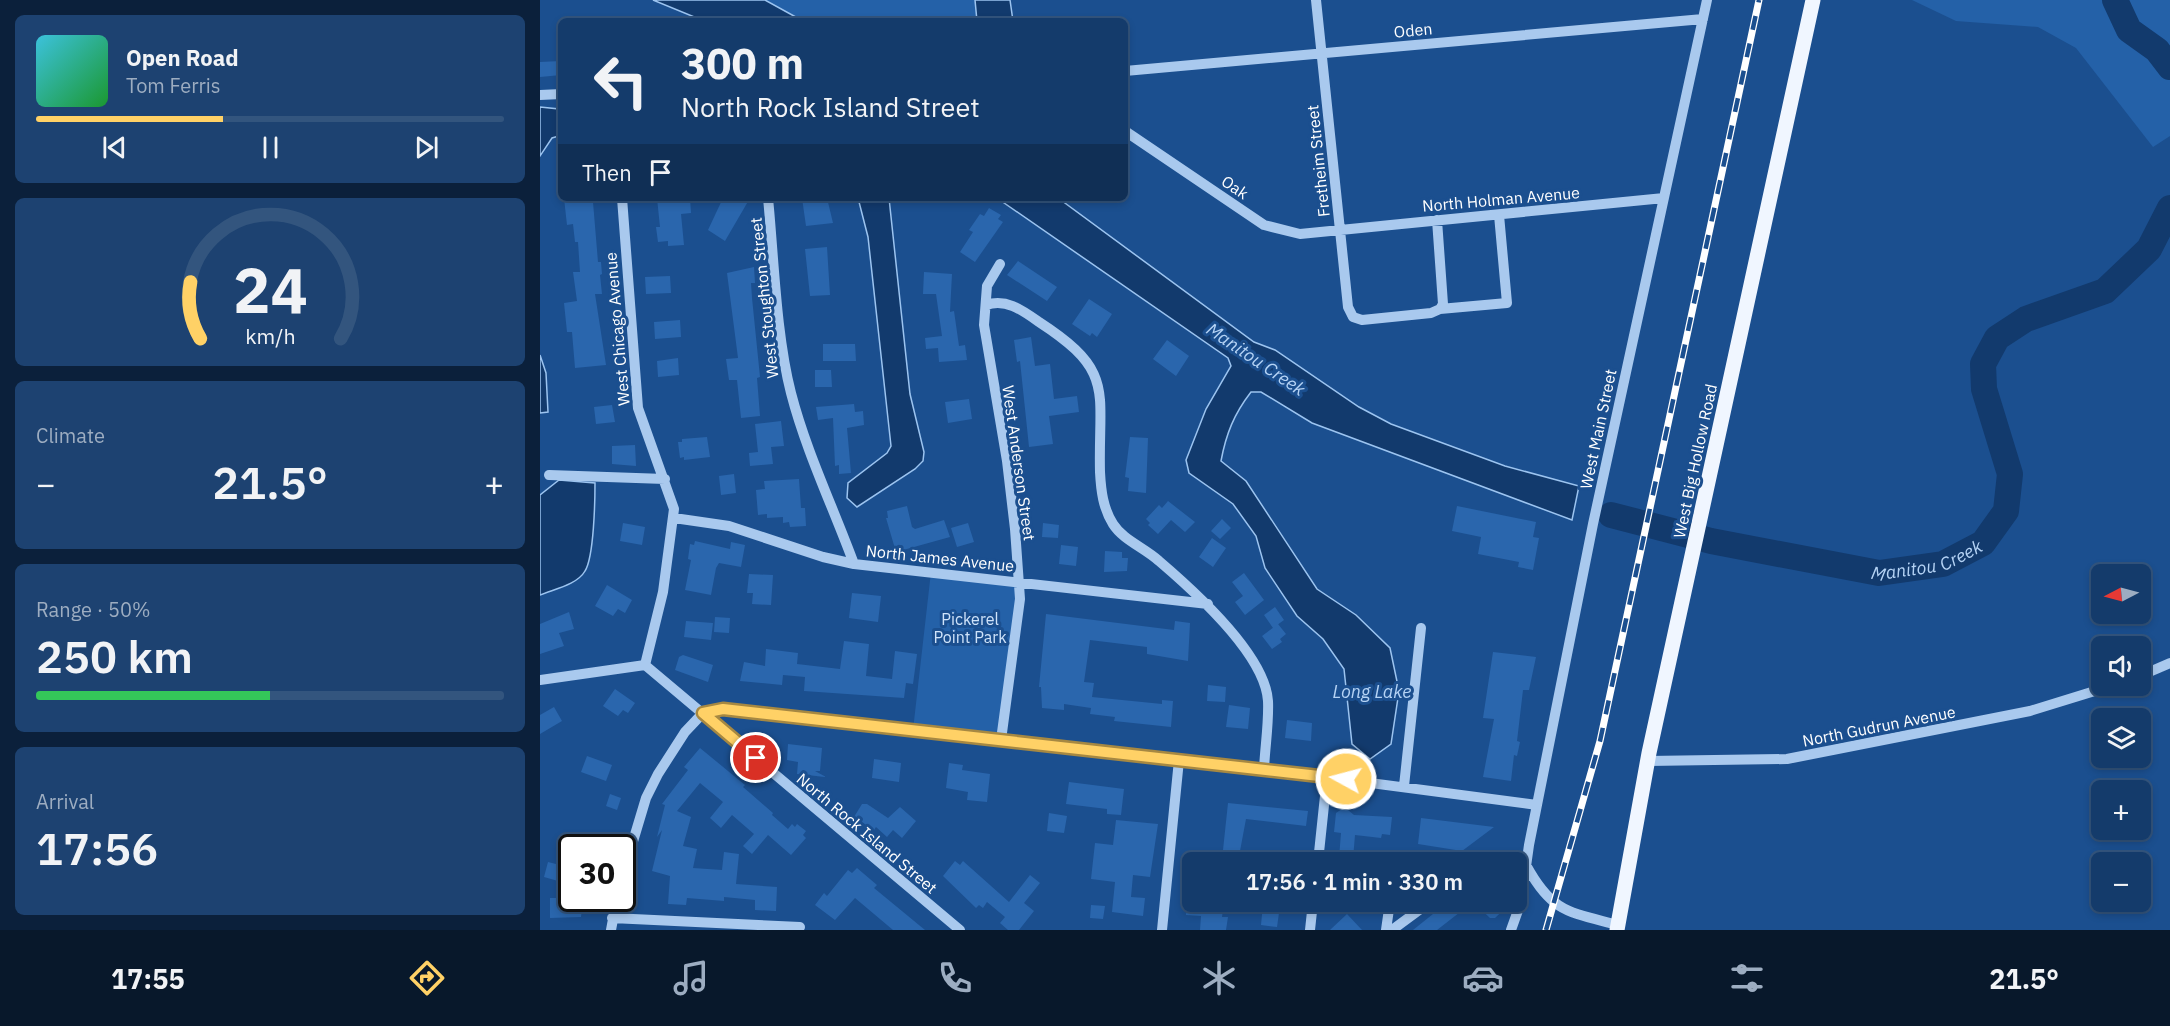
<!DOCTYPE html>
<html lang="en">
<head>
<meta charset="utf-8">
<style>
	body { margin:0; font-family:"IBM Plex Sans",sans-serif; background:#1d4271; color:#f1f3f6; height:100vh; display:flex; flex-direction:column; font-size:22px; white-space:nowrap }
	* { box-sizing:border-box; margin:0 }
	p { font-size:20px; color:#9dadc1 }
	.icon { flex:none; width:33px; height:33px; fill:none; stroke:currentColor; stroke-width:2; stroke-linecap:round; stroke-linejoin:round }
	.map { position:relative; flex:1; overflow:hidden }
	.drawer { display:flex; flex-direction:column; gap:15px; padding:15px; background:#0b203b; width:540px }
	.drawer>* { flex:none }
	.banner { position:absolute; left:18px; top:18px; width:570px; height:183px; border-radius:9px; box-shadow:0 3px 9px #0003,0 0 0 2px #33557e; background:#143b6b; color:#f1f3f6; overflow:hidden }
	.needle { width:39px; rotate:264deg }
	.controls { position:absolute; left:1551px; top:564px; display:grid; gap:12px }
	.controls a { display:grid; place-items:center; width:60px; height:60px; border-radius:9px; background:#143b6b; box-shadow:0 3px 9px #0003,0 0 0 2px #33557e; font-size:30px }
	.speed { position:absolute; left:18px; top:834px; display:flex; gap:12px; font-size:30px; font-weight:700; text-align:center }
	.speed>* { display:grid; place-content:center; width:78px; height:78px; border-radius:50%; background:#143b6b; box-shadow:0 3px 9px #0003,0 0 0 2px #33557e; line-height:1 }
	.speed .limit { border:3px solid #111; border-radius:9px; background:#fff; color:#111 }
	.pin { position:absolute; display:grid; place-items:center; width:51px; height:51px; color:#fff; margin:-26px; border:3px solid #fff; border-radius:50%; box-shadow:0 2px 6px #0007 }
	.me { position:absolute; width:66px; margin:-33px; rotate:277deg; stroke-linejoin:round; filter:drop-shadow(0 0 4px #0008) }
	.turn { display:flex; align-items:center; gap:21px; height:126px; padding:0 24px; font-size:27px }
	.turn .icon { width:78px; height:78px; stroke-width:2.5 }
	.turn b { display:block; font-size:42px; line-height:51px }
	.then { display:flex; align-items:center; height:57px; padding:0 24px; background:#0003; gap:12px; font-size:22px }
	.big { font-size:45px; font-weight:600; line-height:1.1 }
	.drawer .card { flex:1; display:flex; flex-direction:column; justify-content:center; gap:9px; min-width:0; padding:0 21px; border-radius:9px; background:#1d4271 }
	.drawer .dial { align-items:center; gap:0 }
	.dial svg { height:156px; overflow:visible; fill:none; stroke:#33557e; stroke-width:7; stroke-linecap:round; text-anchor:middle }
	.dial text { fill:#f1f3f6; stroke:none }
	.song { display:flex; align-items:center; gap:18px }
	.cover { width:72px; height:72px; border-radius:9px; background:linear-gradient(135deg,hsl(190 70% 55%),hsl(130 70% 35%)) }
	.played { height:6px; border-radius:3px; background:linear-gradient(90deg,#ffd166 40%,#33557e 40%) }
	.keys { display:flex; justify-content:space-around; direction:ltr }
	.heat { display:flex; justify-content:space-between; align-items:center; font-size:33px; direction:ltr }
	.charge { height:9px; border-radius:4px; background:linear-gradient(90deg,#34c759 50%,#33557e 0) }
	.trip { position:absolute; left:642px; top:852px; width:345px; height:60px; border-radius:9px; background:#143b6b; box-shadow:0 3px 9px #0003,0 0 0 2px #33557e; font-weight:600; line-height:60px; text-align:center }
	.menu { display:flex; height:96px; justify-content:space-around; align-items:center; background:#08182b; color:#9dadc1 }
	.menu .icon { width:42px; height:42px }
	.menu .active { color:#ffd166 }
	.menu b { font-size:27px; color:#f1f3f6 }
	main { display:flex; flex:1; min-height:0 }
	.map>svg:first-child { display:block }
</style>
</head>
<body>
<main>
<section class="drawer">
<div class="card">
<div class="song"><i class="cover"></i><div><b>Open Road</b><p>Tom Ferris</p></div></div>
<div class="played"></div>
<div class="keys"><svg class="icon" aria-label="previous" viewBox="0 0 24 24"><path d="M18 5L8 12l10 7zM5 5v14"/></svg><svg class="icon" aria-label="pause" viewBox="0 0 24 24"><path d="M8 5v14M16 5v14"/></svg><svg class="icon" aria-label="next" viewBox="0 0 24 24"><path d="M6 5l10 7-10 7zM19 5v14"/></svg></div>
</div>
<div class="card dial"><svg viewBox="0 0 100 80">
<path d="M14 69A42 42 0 1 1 86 69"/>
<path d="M14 69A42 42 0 0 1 9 40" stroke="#ffd166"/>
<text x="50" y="56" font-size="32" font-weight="700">24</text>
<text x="50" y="72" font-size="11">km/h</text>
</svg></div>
<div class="card"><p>Climate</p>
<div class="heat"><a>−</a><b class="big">21.5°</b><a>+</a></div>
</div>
<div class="card"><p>Range · 50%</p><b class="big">250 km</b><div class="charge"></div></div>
<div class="card"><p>Arrival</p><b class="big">17:56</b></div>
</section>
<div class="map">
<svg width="1630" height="930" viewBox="0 0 1630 930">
	<rect width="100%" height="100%" fill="#1b4f8f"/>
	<path fill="#2461a8" d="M225 0H435L437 21H263Z
		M1372 0H1630V136L1613 147 1536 48 1498 27 1416 21Z
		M391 572 478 582 461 740 373 730Z"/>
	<path fill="#123a6d" stroke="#9cc4f0" stroke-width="1.5" d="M113 0H225L263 21H164Z
		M435 0H470L473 21H437Z
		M0 107 19 109V136L12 138 0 156Z
		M318 198H349L370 394 384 452 383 461 375 469 317 507 307 498 308 483 347 453 351 446 328 237Z
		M457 198H518L714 342 735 350 819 407 851 424 965 466 1039 486 1032 520 772 423 721 392H711C694 414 686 434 681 461L706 481 777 589 816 615 850 648 859 691 851 744 830 759 812 744 804 669 783 639 757 616 725 568 716 536 693 504 649 473 646 460 666 409 691 366 688 358Z
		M0 355 6 373 8 412 0 413Z
		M19 480 55 483C55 500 54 557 45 571 37 585 14 589 0 595V495Z"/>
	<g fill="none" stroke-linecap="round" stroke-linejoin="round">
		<g stroke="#123a6d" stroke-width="26">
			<path d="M1575 0 1589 30 1617 50 1630 67"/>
			<path id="s1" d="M1071 515 1171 541 1339 573 1403 564 1443 543 1466 511 1470 474 1444 389 1443 364 1457 338 1486 319 1565 291 1609 249 1630 208"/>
		</g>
	</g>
	<path fill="#2a66ad" d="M21 61V75L0 77V62Z
		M24 198H41L42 203 53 202 58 262H61L62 274 60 275 62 294H55L66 365 35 368 32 332H27L24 303 37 301 33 272H40L38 242H35L33 224 27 225Z
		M117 198H150L151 213 141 214 144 245 128 246V241L118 242 116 227H120Z
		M183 198H210L185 241 168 230Z
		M262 198H287L293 223 266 226Z
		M449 208 461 215 458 219 463 222 435 262 420 252 433 232 429 230 440 214 444 216Z
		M287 247 290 295 270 296 265 249Z
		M478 261 517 287 507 301 467 275Z
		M214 267 215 283H211L212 298 220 377 217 378 220 416 201 418 197 380H189L186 359 198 358 187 273Z
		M384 272 412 274 410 312 414 311 419 346 425 345 427 360 399 362 398 348 386 349 385 338 402 336 396 294H383Z
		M130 276 131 293 106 294 105 277Z
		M549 299 572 314 557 337 552 333 550 336 532 324Z
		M140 320 141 337 115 339 114 322Z
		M491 337 495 366 510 364 514 399 537 396 539 412 509 416 513 444 489 447 480 361 477 362 474 340Z
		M627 340 649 356 636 376 613 359Z
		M283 344H315L316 361H283Z
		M138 358 139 375 118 377 117 361Z
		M275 370H291L292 387H275Z
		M429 399 432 419 408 423 405 402Z
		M314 404 315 412 323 411 324 425 307 428 311 473 299 474V465L295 466 293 418 278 420 276 407Z
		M72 405 75 422 56 424 54 407Z
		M241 421 244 446 231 447 233 464 210 466 209 453 218 452 215 424Z
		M167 437 170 457 144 460V457L140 458 138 442H142V439Z
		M590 437 608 438 606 493 588 491 589 478 585 477Z
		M95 445 96 466 72 464V446Z
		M194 474 196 493 181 495 179 476Z
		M259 479 261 508H265L266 526 250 527 249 522 243 523V517L227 518V514L218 515 216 490 225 489 224 481Z
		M628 501 655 522 645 532 631 520 618 534 608 525 610 523 606 519 619 505 622 508Z
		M367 506 372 527 375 529 404 520 410 537 356 552 346 518H348L347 511Z
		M917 506 996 522 993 537 999 538 993 570 978 567 979 562 938 554 941 537 912 531Z
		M682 519 691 528 680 539 671 531Z
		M83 523 105 527 102 545 80 541Z
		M428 523 434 542 417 547 411 528Z
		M503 523 519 525 518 538 502 537Z
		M672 538 686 548 673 567 659 557Z
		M155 541 190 549 191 542 205 545 201 567 179 563 176 568 171 595 145 590 151 560 148 559 150 544 154 545Z
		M521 545 538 547 536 566 519 564Z
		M565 551 582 552V558H588L587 571 564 572Z
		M704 573 724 600 705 615 695 602 703 596 692 582Z
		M209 574 233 575 231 605 212 604 213 593H207Z
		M67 585 92 600 85 613 78 609 73 616 55 606Z
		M312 593 341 596 338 622 309 618Z
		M735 607 744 620 733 628 724 615Z
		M29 612 34 629 19 633 24 646 0 654V624Z
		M506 614 634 630 635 621 650 623 648 661 607 654V647L550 640 544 682 554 683 552 697 622 704V700L633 701 631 727 574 721 575 717 550 714 551 708 524 704V710L502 708 501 687H499Z
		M175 617 190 618 189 633 174 632Z
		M146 621 173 623 171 640 144 637Z
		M738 624 746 634 740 639 742 642 732 649 722 636Z
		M304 641 329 644 326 676 352 679 355 651 377 654 373 684 366 683 364 698 264 691 265 677 243 675 242 685 200 681 204 662 225 666 226 649 258 653 257 664 300 669Z
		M953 652 996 657 989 690H983L977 741 980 742 977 756 974 755 971 781 943 777 954 719 943 718Z
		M143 655 173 665 168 682 135 670 139 657Z
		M668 685 686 687 685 702 667 701Z
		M75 689 95 703 88 713 83 710 78 716 63 706Z
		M689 705 710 708 708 729 686 727Z
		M14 707 22 721 0 734V715Z
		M747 720 772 723 771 741 745 738Z
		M248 744 282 748 280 771H275L286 777 257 774 258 762 247 760Z
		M160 748 205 785 203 787 233 813 232 815 248 829 252 824 255 827 257 824 266 831 263 835 266 838 251 855 228 835 212 854 203 846 214 834 192 815 181 828 170 818 183 802 160 783 137 811 151 817 143 846 157 849 153 868 182 870 184 852 199 854 196 884 237 887 236 911 215 910V900L184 897V901L147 898 146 905 128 904 130 876 112 871 122 830 117 837 125 805 122 804 148 770 144 767Z
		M47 756 72 765 66 781 41 772Z
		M334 759 361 763 359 782 332 778Z
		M409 763 423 765 422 770 450 774 447 802 427 800 428 792 406 788Z
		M529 782 584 789 581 815 567 814V809L526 804Z
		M70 794 81 798 77 810 66 806Z
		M688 803 768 811 766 826 706 819 700 851 683 850Z
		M322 804H327L348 818 360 807 376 821 362 838 353 830 347 837 336 827 334 830 314 817Z
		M802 809 808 810 814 815 852 817 850 835 842 834 841 838 815 835 813 859 799 858 801 833 794 832 796 813Z
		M509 813 527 816 524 833 507 831Z
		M881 818 954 827 922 851 878 844Z
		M576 820 618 824 610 877 593 875 591 897 605 898 603 916 572 912 575 882 551 879 555 843 573 845Z
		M43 832 83 845V848H38Z
		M415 861 420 865 423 861 469 902 490 875 500 883 484 903 494 911 479 930H468L460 923 465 917 447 902 443 908 439 905 436 908 403 876Z
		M8 862 32 868V885L4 877Z
		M317 868 337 885 334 888 385 930H353L315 898 295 920 275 905 284 893 287 896 308 870 312 873Z
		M10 898H43L41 917 10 918Z
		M647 902 684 903 682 917H688L686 930H660L661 916 646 915Z
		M908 902H972L955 918H950L933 902 897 930H873Z
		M723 904 740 906 737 927 721 925Z
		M551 905 565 906 563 919 550 918Z
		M807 914 822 930H790Z"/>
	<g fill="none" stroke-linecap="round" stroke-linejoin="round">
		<path stroke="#a9c9ee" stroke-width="10" d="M776 0 808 307 813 317 822 320 891 313 900 309 903 304 897 220
			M585 71 1163 19
			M0 95 21 94
			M585 131 724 225 760 234 1124 198
			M82 198 98 408 134 509 123 592 105 665
			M228 198C234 259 236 335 251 393 266 451 293 507 314 564
			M460 264 447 286 444 325 467 461 475 529 480 599 461 740
			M446 305C466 298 482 310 499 322 576 372 558 390 560 472 561 491 563 508 573 524 583 540 605 548 619 561 653 590 725 654 728 701 729 723 725 747 724 769
			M900 309 967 303 959 215
			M9 475 125 479
			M134 518 189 526 283 557 314 564 668 604
			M105 665 420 930
			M1600 676 1630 663
			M0 680 105 665
			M1108 761 1247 759 1490 711 1571 686
			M864 786 881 628
			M778 862 787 777
			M949 862H976
			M976 863 986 865C1012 913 1029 912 1078 925
			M82 878 106 798 118 774 145 732 163 713 183 709 724 769 997 805
			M72 918 260 927
			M71 930 77 898
			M622 930 639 760
			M770 930 773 902
			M846 930 850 902
			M852 930 890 902
			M971 930 981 902 989 845 1053 524 1167 0"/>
		<path stroke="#f0f6ff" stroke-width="15" d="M1077 930 1109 753 1273 0"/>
		<g stroke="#fff" stroke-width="7">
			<path id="rail" d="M1006 930 1060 741 1219 0"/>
		</g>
		<use href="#rail" stroke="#1b4f8f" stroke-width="4.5" stroke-dasharray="14" stroke-linecap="butt"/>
	</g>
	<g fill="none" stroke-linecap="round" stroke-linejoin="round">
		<g stroke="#a68842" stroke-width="15">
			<path id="route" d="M216 758 163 713 183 709 806 779"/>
		</g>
		<use href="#route" stroke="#ffd166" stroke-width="10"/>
	</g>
	<g text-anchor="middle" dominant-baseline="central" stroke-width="6" stroke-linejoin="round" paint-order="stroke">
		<g font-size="16" fill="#fff" stroke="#1b4f8f">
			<text transform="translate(873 30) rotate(-5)">Oden</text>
			<text transform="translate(778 161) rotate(-96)">Fretheim Street</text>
			<text transform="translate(695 187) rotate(34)">Oak</text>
			<text transform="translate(961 199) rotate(-5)">North Holman Avenue</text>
			<text transform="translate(224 298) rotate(-96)">West Stoughton Street</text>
			<text transform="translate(77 329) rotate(-95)">West Chicago Avenue</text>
			<text transform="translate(1058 429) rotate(-78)">West Main Street</text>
			<text transform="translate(1155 461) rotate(-78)">West Big Hollow Road</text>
			<text transform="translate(479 463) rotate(82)">West Anderson Street</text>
			<text transform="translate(400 558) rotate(6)">North James Avenue</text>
			<text transform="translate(1339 726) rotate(-11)">North Gudrun Avenue</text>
			<text transform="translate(327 833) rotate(40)">North Rock Island Street</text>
		</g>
		<g font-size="16" fill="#cfe3fa" stroke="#1b4f8f">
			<text x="430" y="619">Pickerel<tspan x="430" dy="18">Point Park</tspan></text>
		</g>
		<g font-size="18" font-style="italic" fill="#b5d3f5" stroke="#1b4f8f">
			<text transform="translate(716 359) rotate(34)">Manitou Creek</text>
			<text stroke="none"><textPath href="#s1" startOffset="324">Manitou Creek</textPath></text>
			<text x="832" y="691">Long Lake</text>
		</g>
	</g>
</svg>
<div class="controls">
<a><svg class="needle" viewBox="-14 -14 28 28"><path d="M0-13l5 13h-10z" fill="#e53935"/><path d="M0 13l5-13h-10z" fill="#9dadc1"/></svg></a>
<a><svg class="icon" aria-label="sound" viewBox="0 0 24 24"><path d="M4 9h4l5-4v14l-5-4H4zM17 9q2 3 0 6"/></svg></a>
<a><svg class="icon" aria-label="layers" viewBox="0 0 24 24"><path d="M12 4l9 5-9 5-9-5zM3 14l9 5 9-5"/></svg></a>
<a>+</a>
<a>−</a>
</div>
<div class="speed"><div class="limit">30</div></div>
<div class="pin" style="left:216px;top:758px;background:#d93025"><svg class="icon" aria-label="arrive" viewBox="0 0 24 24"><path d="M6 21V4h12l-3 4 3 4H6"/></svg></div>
<svg class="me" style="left:806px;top:779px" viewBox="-20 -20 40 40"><circle r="17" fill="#ffd166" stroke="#fff" stroke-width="3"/><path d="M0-11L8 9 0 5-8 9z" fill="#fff"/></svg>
<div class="trip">17:56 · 1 min · 330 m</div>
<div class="banner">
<div class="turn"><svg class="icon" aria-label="left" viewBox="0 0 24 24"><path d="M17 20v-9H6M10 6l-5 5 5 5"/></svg><div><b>300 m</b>North Rock Island Street</div></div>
<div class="then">Then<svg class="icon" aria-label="arrive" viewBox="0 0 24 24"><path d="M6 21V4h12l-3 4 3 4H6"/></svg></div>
</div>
</div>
</main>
<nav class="menu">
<b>17:55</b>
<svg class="icon active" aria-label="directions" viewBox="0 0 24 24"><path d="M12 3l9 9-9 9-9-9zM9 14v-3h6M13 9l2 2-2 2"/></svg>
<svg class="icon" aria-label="music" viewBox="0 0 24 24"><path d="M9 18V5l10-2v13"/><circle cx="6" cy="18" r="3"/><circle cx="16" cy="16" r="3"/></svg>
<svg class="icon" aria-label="phone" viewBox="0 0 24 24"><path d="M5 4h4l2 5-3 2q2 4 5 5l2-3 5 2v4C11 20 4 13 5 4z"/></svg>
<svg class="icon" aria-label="climate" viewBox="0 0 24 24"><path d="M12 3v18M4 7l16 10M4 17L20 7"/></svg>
<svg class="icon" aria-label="car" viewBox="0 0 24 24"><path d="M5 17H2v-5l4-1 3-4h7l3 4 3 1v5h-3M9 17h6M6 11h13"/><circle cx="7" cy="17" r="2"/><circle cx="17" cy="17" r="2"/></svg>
<svg class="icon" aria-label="filters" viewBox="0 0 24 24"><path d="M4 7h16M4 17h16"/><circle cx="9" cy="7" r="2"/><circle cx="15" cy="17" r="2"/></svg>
<b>21.5°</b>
</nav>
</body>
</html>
